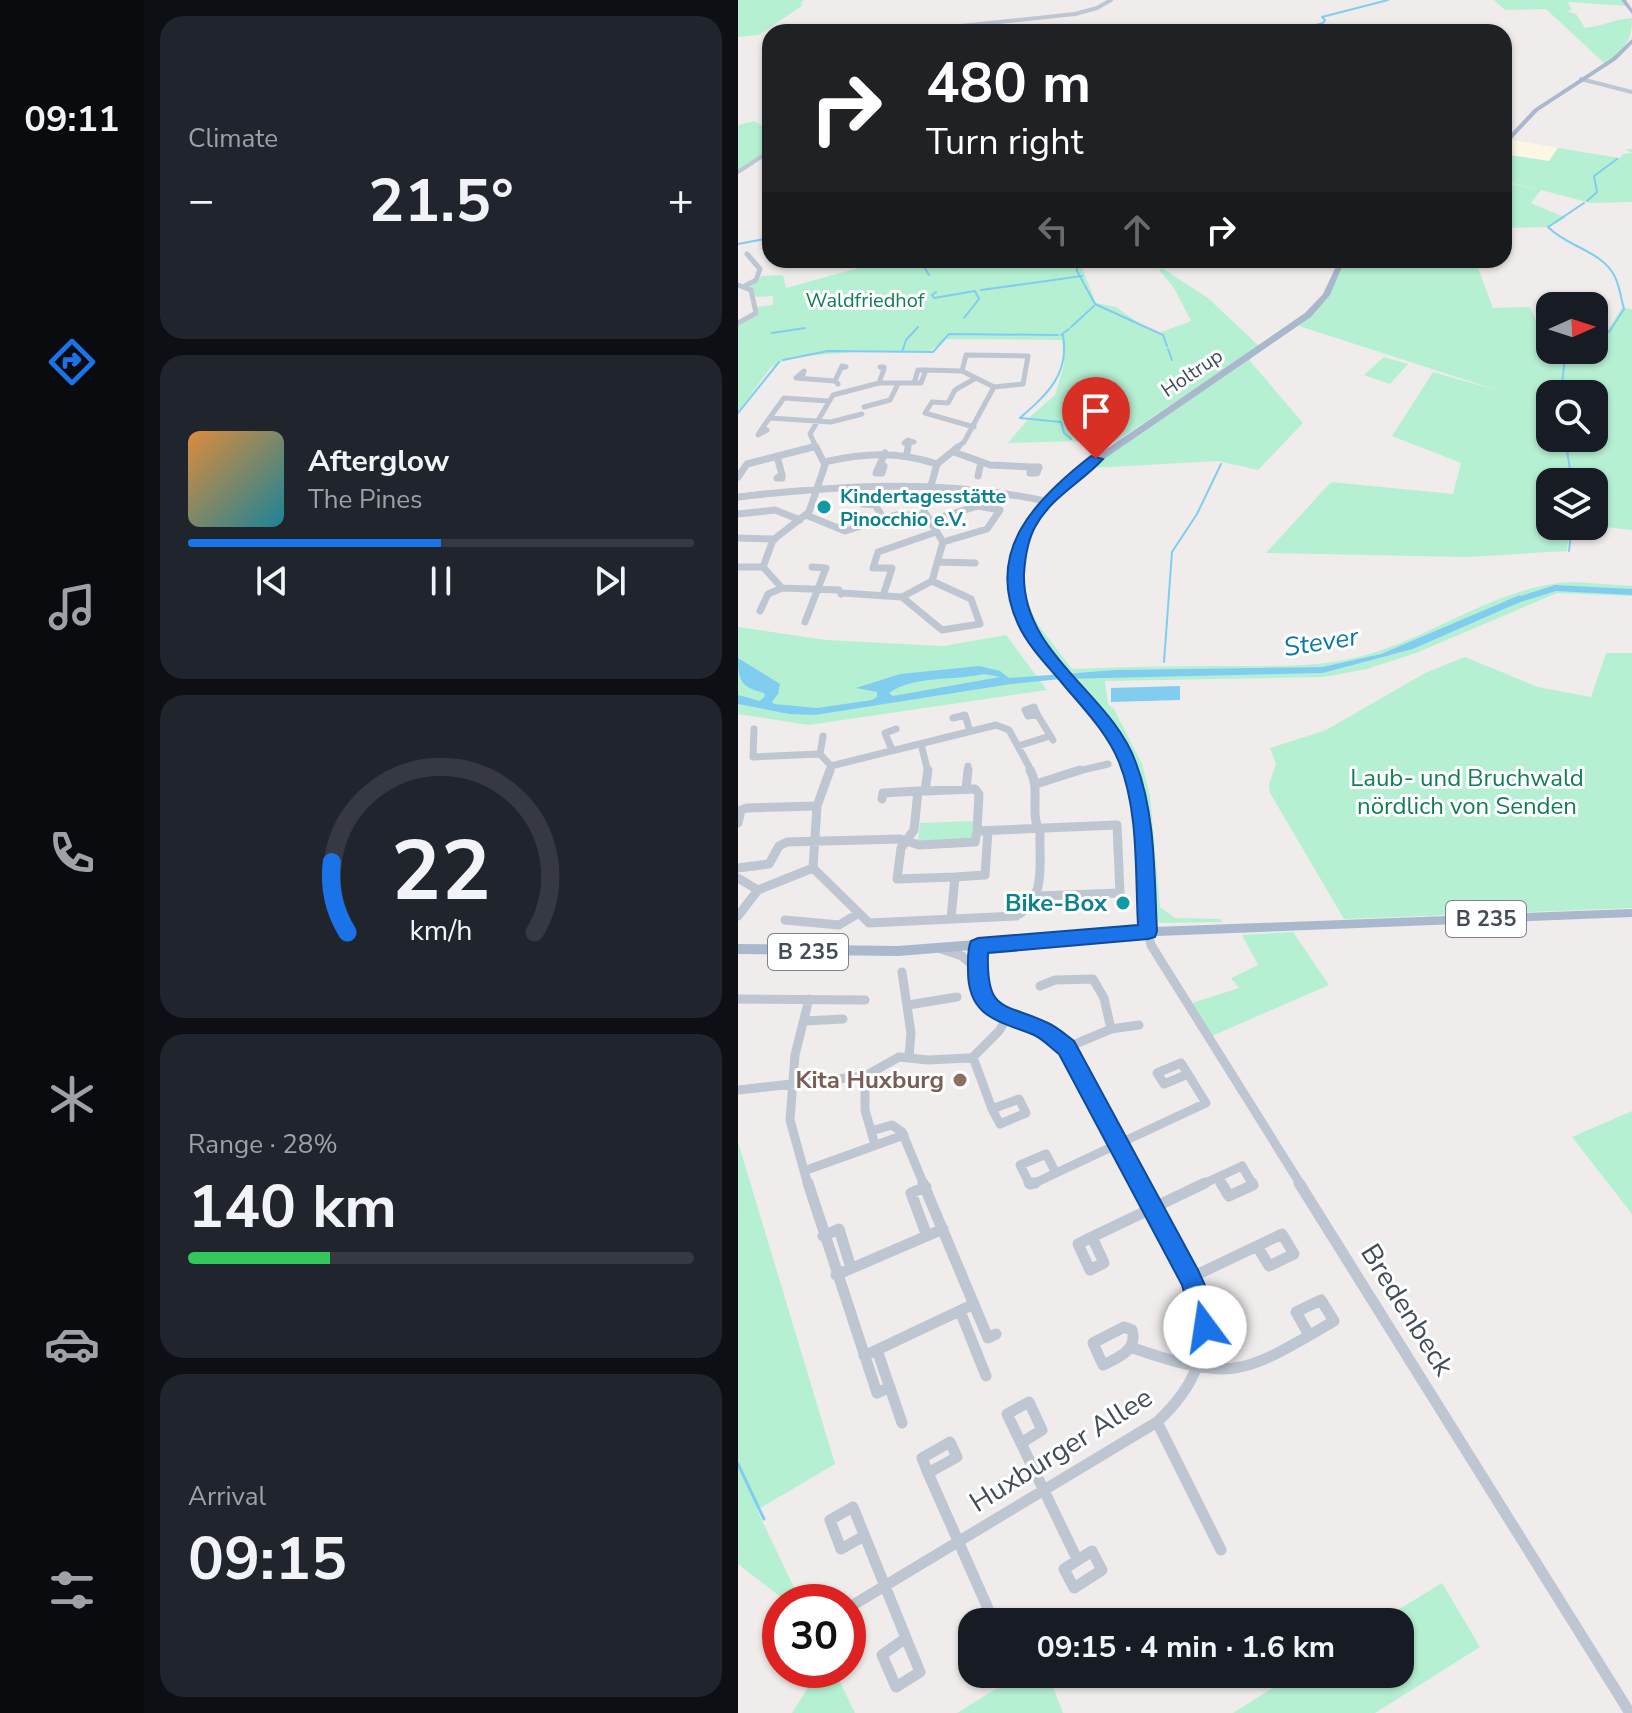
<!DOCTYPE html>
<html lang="en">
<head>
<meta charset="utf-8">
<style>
	body { margin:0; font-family:"Nunito Sans",sans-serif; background:#20242c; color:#f1f3f6; height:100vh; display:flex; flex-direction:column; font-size:30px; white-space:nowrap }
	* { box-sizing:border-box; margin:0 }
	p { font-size:26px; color:#9ea1a6 }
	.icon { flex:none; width:44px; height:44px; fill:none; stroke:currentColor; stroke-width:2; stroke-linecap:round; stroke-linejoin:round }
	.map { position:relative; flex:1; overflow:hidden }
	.side { display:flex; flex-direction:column; gap:16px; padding:16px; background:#0d0f14; width:594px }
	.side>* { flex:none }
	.guide { position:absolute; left:24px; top:24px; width:750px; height:244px; border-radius:24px; box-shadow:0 2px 6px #0004; background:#202124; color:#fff; overflow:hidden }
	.needle { width:52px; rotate:87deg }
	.buttons { position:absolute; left:798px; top:292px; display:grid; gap:16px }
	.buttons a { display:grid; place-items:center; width:72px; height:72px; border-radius:16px; background:#171b24; box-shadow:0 2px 6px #0004; font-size:40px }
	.speed { position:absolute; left:24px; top:1584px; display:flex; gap:16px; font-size:40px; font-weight:700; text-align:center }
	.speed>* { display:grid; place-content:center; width:104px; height:104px; border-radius:50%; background:#171b24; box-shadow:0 2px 6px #0004; line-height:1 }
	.speed .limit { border:12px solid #d22; background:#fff; color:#111 }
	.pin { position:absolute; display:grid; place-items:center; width:68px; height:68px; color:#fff; margin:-82px -34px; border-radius:50% 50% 50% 0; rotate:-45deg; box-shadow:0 0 8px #0007 }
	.pin .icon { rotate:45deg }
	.me { position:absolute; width:88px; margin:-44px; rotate:346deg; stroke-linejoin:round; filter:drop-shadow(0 0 6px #0008) }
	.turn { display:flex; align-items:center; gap:28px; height:168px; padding:0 32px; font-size:36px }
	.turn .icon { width:104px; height:104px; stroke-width:2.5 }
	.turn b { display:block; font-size:56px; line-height:68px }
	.lanes { display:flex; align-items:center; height:76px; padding:0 32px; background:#0003; justify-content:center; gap:40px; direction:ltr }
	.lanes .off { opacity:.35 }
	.big { font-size:60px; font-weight:700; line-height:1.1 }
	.side .card { flex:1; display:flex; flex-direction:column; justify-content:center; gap:12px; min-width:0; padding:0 28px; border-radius:24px; background:#20242c }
	.side .dial { align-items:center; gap:0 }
	.dial svg { height:208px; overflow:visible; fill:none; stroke:#363941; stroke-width:7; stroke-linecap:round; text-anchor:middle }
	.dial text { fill:#f1f3f6; stroke:none }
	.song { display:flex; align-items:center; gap:24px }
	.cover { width:96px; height:96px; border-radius:12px; background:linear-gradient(135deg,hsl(30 70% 55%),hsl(190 70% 35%)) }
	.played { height:8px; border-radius:4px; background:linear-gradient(90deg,#1a73e8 50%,#363941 50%) }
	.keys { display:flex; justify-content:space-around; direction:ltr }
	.heat { display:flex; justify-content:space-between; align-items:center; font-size:44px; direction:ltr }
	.charge { height:12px; border-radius:6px; background:linear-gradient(90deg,#34c759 28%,#363941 0) }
	.trip { position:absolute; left:220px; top:1608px; width:456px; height:80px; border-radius:24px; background:#171b24; box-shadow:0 2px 6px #0004; font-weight:700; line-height:80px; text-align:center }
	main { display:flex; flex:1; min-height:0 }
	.tab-bar { display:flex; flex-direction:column; width:144px; justify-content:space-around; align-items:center; background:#090b0e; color:#9ea1a6 }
	.tab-bar .icon { width:56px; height:56px }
	.tab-bar .on { color:#1a73e8 }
	.tab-bar b { font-size:36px; color:#f1f3f6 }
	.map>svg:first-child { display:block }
</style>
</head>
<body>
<main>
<nav class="tab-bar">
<b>09:11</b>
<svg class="icon on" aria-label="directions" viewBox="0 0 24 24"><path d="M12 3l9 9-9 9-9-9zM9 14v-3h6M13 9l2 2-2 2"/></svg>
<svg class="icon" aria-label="music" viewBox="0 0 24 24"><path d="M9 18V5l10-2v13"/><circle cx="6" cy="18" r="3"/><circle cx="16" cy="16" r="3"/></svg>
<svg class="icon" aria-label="phone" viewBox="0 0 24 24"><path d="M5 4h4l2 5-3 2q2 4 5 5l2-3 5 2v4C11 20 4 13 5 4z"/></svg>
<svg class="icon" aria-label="climate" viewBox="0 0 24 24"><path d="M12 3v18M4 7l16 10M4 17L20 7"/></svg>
<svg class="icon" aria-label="car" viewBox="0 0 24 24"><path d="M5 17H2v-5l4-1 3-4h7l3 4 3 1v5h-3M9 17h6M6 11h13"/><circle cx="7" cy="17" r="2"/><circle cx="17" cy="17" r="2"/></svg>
<svg class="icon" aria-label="filters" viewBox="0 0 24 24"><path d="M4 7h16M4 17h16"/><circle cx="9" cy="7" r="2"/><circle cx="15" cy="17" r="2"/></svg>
</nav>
<section class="side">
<div class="card"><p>Climate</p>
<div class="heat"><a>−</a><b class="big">21.5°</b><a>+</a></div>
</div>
<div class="card">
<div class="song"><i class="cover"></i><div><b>Afterglow</b><p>The Pines</p></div></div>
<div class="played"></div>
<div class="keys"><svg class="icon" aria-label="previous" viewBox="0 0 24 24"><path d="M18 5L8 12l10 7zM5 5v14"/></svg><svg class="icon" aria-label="pause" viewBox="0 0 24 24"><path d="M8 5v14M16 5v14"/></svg><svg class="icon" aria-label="next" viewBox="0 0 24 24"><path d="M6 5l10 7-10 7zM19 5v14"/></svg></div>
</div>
<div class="card dial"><svg viewBox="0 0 100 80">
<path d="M14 69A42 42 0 1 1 86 69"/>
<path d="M14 69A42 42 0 0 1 8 42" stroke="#1a73e8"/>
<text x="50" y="56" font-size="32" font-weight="700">22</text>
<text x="50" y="72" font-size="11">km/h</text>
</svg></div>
<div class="card"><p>Range · 28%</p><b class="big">140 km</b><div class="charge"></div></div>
<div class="card"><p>Arrival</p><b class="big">09:15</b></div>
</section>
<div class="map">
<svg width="894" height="1713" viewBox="0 0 894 1713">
	<rect width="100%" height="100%" fill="#efeceb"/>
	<path fill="#fcf7e2" d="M773 140H775L820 148 811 162 766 154Z"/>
	<path fill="#b6f0d3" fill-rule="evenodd" d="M0 0H66L62 4 65 5 21 35 0 37Z
		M756 0H883L888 6 830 2 834 10 829 11 838 14 847 28C864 26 877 19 894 18 894 42 886 49 867 64L808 9 767 10Z
		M16 121 32 130V150L0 171V125Z
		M820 148 882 158 885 154 894 153 887 149H894V202L853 203 803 190 793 203 828 218 811 227 766 228V182L800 190 766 181V154L811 161Z
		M149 260H341L358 303 378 307 409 329 421 333 453 321 436 288 421 270 424 268 470 298 521 346 377 442 367 437 344 441 270 443 293 416 317 395 326 365 324 340 208 339 192 351H129L54 357 33 367 0 412V325L19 315 18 307 35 305V296L18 297 11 285 24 276 45 275 48 288Z
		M607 260H737L755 308 792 307 803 332H812V350H856V331H869L884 308 894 309V530L858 526 861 495 856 494V482H812V526H831L829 551 730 557 528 553 593 482 715 494 723 463 654 436 695 372 762 391 561 326 591 296ZM812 394H856V438H812Z
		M514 357 512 361 565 423 520 470 480 461 353 468V465Z
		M646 357 670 364 652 384 626 375Z
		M837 582 894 586V596L819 593 678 653 629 669 586 677 367 681 370 704 376 709 404 764 412 796 422 907 437 918 482 919 485 922 422 923 418 919 393 761 377 731 334 678 585 673 675 649 787 600 643 654 584 667 328 673 298 636 284 602 288 601 301 626 334 669C385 667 435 666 486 666 532 666 575 668 620 657 694 639 760 584 837 582Z
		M0 627 88 640 205 646 268 635 309 690 71 725 0 714Z
		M868 653H894V908L606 919 532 793 531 784 538 764 532 748 588 730 687 673 727 657 800 687 853 697Z
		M235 821 234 839 180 841 182 823Z
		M555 932 591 985 474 1036 454 1003 501 988 493 978 520 965 504 935Z
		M894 1111V1214L834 1137Z
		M0 1142 97 1464 19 1510 63 1602H49L0 1564Z
		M704 1583 742 1647 637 1713H495L557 1674H662V1622H640Z
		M81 1670H96L117 1713H54Z
		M282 1674H310L325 1713H219Z"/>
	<path fill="#81cdf0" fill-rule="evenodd" d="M782 595 787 600 675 649 585 673 323 679 273 684 77 715 51 714 0 704V695L22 701 27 696 26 693C3 687 0 681 0 658L42 684 40 694 34 702 36 704 79 708 134 700 139 697V692L118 688 162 674 241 666 262 671 271 678 378 670 584 667 643 654ZM246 674 262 677 155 696 151 693C176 675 216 681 246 674Z
		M442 686V700L373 702V688Z"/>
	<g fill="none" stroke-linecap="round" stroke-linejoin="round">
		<path stroke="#81cdf0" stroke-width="2" d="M553 32 585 23 587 20 584 17 650 0
			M849 201 859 192 856 176 879 159
			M846 203 810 227C829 247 865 251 877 277 882 287 883 299 886 309L871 332 856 333
			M0 244 32 238
			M182 260 191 275
			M338 260 339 271 357 304 425 335 429 346
			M137 263 151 260
			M243 290 344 276
			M198 292 194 295 196 298 237 291 241 299 226 318
			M333 327 356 306
			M34 333 67 328
			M812 334H805L812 341
			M323 335 331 329
			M325 335C332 375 308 395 282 418L323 422 326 433 333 439
			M430 349 434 360
			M821 350 827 356 823 394
			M164 352 168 340 180 327
			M45 360 90 351 195 352 211 334 320 335
			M0 413 41 362
			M827 438 834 482
			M831 551 834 526
			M426 662 434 552 459 514 483 464"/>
		<path stroke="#81cdf0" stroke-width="3" d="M0 1464 26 1519"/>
		<path fill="#81cdf0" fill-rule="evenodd" d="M817 585 894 589V595L818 591 773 605 768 602 770 600Z"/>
		<path stroke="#bec6d2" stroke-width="4" d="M165 32 337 14 359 8 373 0
			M843 79 894 92
			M0 172 32 151"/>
		<path stroke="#bec6d2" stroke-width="5" d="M0 285 13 290 18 313 0 323
			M7 286 18 280 22 269 9 254
			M104 366 108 367 103 368Z
			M142 367H146V369Z
			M180 370H188L183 383H176Z
			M188 370 224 371 256 387 226 442 217 449
			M224 371 228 355 290 356 285 384 256 387
			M64 378 66 371 58 378 97 381
			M141 383 146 369
			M100 384 97 381 103 368
			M126 407 152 400 160 384
			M32 418 93 422 124 414
			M25 427 29 430 20 435Z
			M25 427 46 398 90 401
			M236 427 187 413 194 402 210 403 217 390 238 378
			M170 440 176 442 166 443Z
			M67 449 76 447
			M79 449 72 434 95 395 141 383H176
			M170 449 171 444"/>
		<path stroke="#bec6d2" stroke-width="7" d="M78 447 87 465 71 512 35 540 25 567 44 588 101 590 103 594
			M216 452 252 465 293 467
			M169 453 170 447
			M39 456 44 475
			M86 462C126 453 159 451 199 464
			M143 466H146L144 473H138L147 453
			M293 467H301L299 473H292Z
			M44 475V478H39Z
			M240 476 243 462
			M0 477 9 464 75 447
			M0 497C103 485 205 479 307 501
			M125 504 137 505 146 519
			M0 514 37 510 62 520
			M68 515 107 531 158 515H186
			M190 521 240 506 262 510 249 529 205 542
			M0 538 37 539
			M200 562 237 563
			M0 567H25
			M104 593 164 597 194 581 205 542 186 511 199 464 220 447
			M145 596 154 568H135L140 552 198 532
			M164 597 204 630 242 624 233 599 194 581
			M22 611 30 594 44 588
			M67 622 88 568 74 567
			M296 707 299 714 290 716 287 710Z
			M299 714 315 740
			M215 718 227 715 232 731
			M16 729 15 757 82 754 93 766
			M183 744 190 772
			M280 746 312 736
			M154 750 147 733 158 729
			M82 754 85 736
			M91 772 93 766 258 725 271 730 294 772
			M230 772V766
			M336 772 370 764"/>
		<path stroke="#bec6d2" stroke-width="9" d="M92 770 79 806 75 868 131 923 278 916C309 899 301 864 302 833 291 813 303 789 292 770
			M190 770 187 791H180L176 830 163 848 159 879 217 877 213 919
			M298 784 342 770
			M228 789 230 770
			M187 791 237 789 241 794 239 831
			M144 799 145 793 180 791
			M0 823 3 810 9 808 79 806
			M0 868 31 864 41 846 49 842 162 839 181 845 237 842 239 831 379 825 382 893 300 896
			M217 877 247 875 250 831
			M0 878 20 890
			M0 916 20 890 75 868
			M47 920 101 925 121 913
			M410 931 413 945 563 1185
			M240 946C244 1036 272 1003 328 1048L401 1185
			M203 949 224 956 240 970
			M164 972 173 1033 171 1056
			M302 986 317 980 355 979 366 998 373 1029
			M0 999 127 1000
			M170 1005 219 997
			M67 1021 105 1019
			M328 1048 373 1029 401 1025
			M234 1058 261 1031 269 1018
			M443 1063 450 1074 426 1084 419 1073Z
			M127 1076V1110L137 1145
			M0 1090 127 1076 161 1057 190 1060 231 1058 236 1060 254 1109
			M281 1099 288 1113 262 1124 254 1109Z
			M133 1131 154 1125 164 1132 186 1185
			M66 1171 166 1135
			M318 1173 468 1103 450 1074
			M480 1177 484 1185
			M70 1185 52 1120 57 1055 71 999
			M292 1185 282 1165 308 1154 318 1173
			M293 1185 318 1173
			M463 1185 504 1166 515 1185"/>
		<path stroke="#bec6d2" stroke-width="11" d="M70 1183 139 1393 152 1387
			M185 1183 250 1338 258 1334
			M291 1183H297
			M483 1183 491 1196 515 1185 514 1183
			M561 1183 892 1713
			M188 1187 173 1193 189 1236
			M85 1236 101 1229 113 1268
			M354 1237 366 1263 352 1270 340 1244Z
			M354 1237 467 1183
			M98 1275 205 1229
			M452 1278 544 1234 556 1254 531 1266 519 1246
			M222 1311 248 1376
			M386 1327 394 1330C400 1350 380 1358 365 1365L355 1343Z
			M392 1347C497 1383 503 1375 596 1321L583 1300 558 1312 571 1335
			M139 1350 164 1423
			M126 1356 236 1304
			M291 1402 304 1430 283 1443 269 1414Z
			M419 1422 483 1550
			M212 1442 219 1457 190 1473 184 1458Z
			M283 1443 339 1559
			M190 1473 256 1622
			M126 1536 103 1549 92 1520 115 1507 168 1638
			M354 1551 364 1570 336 1588 326 1569Z
			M110 1608 419 1422C509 1339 446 1268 400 1183
			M168 1638 182 1672 158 1687 144 1655Z"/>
		<path fill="#a9b8cd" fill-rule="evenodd" d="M883 0H888L894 9V14Z
			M894 39V44L878 60 800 111 766 147V141L796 109 874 58Z
			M601 260H607L592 295 573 317 331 483C303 509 282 538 283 578 284 655 366 697 395 763 417 813 412 873 416 927L894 909V917L394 937 160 956 0 954V944L160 946 404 927C401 873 406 814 385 764 370 728 340 701 316 671 259 601 257 542 325 479L567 313 585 294Z"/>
	</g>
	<path fill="#1a73e8" stroke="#114b97" stroke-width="2" d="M353 456 365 459C343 483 313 497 297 527 289 542 287 558 286 574 284 655 373 693 398 763 418 816 416 876 419 931L417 937 410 939 250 953C248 1014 266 1002 310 1023 319 1027 328 1035 336 1041L460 1270C468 1288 483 1315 475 1335L467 1339 458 1335 444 1285 321 1054C313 1048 305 1039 296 1035 262 1021 230 1018 230 971 230 961 229 950 233 941L240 938 400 925C397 872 401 812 381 762 369 732 344 707 324 683 308 664 290 646 280 624 246 550 299 498 353 456Z"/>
	<g fill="#0f9aa8" stroke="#fff" stroke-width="3">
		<circle cx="86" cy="507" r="8"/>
		<circle cx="385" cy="903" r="8"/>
	</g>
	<circle fill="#8d6e63" stroke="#fff" stroke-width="3" cx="222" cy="1080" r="8"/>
	<g text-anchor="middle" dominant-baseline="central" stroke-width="6" stroke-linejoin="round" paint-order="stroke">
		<g font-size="20" fill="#117e53" stroke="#fff">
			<text x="127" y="300">Waldfriedhof</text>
		</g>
		<g font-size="20" fill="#434d5a" stroke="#fff">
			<text transform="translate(454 373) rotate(-34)">Holtrup</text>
		</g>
		<g font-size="20" font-weight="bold" fill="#0d838f" stroke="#fff" text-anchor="start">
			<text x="102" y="496">Kindertagesstätte<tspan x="102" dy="23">Pinocchio e.V.</tspan></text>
		</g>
		<g fill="#fff" stroke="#7b828c" stroke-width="2">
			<rect x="708" y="901" width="80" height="36" rx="6"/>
			<rect x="30" y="934" width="80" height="36" rx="6"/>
		</g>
		<g font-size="22" font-weight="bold" fill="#434d5a">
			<text x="748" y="919">B 235</text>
			<text x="70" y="952">B 235</text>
		</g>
		<g font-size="24" fill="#117e53" stroke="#fff">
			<text x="729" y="778">Laub- und Bruchwald<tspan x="729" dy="28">nördlich von Senden</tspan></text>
		</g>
		<g font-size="24" font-weight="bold" fill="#0d838f" stroke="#fff" text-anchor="end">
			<text x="369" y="903">Bike-Box</text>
		</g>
		<g font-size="24" font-weight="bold" fill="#785e54" stroke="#fff" text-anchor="end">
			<text x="206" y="1080">Kita Huxburg</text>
		</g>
		<g font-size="26" font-style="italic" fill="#0578ac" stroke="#fff">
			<text transform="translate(583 642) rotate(-9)">Stever</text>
		</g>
		<g font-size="28" fill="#434d5a" stroke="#fff">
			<text transform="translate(669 1310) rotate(58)">Bredenbeck</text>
			<text transform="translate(323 1450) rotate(-32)">Huxburger Allee</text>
		</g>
	</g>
</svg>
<div class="buttons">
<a><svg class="needle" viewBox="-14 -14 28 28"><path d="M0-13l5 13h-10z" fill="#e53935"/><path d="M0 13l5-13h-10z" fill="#9ea1a6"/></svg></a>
<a><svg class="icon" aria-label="search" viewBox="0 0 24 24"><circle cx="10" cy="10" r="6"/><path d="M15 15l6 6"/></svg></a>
<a><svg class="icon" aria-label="layers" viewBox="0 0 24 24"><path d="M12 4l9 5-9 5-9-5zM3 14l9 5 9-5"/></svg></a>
</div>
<div class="speed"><div class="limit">30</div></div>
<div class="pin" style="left:358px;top:459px;background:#d93025"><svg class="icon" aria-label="arrive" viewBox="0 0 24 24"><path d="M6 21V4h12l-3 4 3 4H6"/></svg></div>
<svg class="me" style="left:467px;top:1327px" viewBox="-20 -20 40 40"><circle r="19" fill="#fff"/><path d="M0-13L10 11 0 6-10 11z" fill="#1a73e8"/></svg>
<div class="trip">09:15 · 4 min · 1.6 km</div>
<div class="guide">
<div class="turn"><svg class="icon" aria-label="right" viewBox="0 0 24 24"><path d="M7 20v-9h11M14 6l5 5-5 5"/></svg><div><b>480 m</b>Turn right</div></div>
<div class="lanes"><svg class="icon off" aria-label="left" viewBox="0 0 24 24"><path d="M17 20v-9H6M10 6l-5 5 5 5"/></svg><svg class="icon off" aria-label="ahead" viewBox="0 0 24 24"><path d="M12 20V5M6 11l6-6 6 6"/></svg><svg class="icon" aria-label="right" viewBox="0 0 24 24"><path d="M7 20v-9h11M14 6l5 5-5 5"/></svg></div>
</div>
</div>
</main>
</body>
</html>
